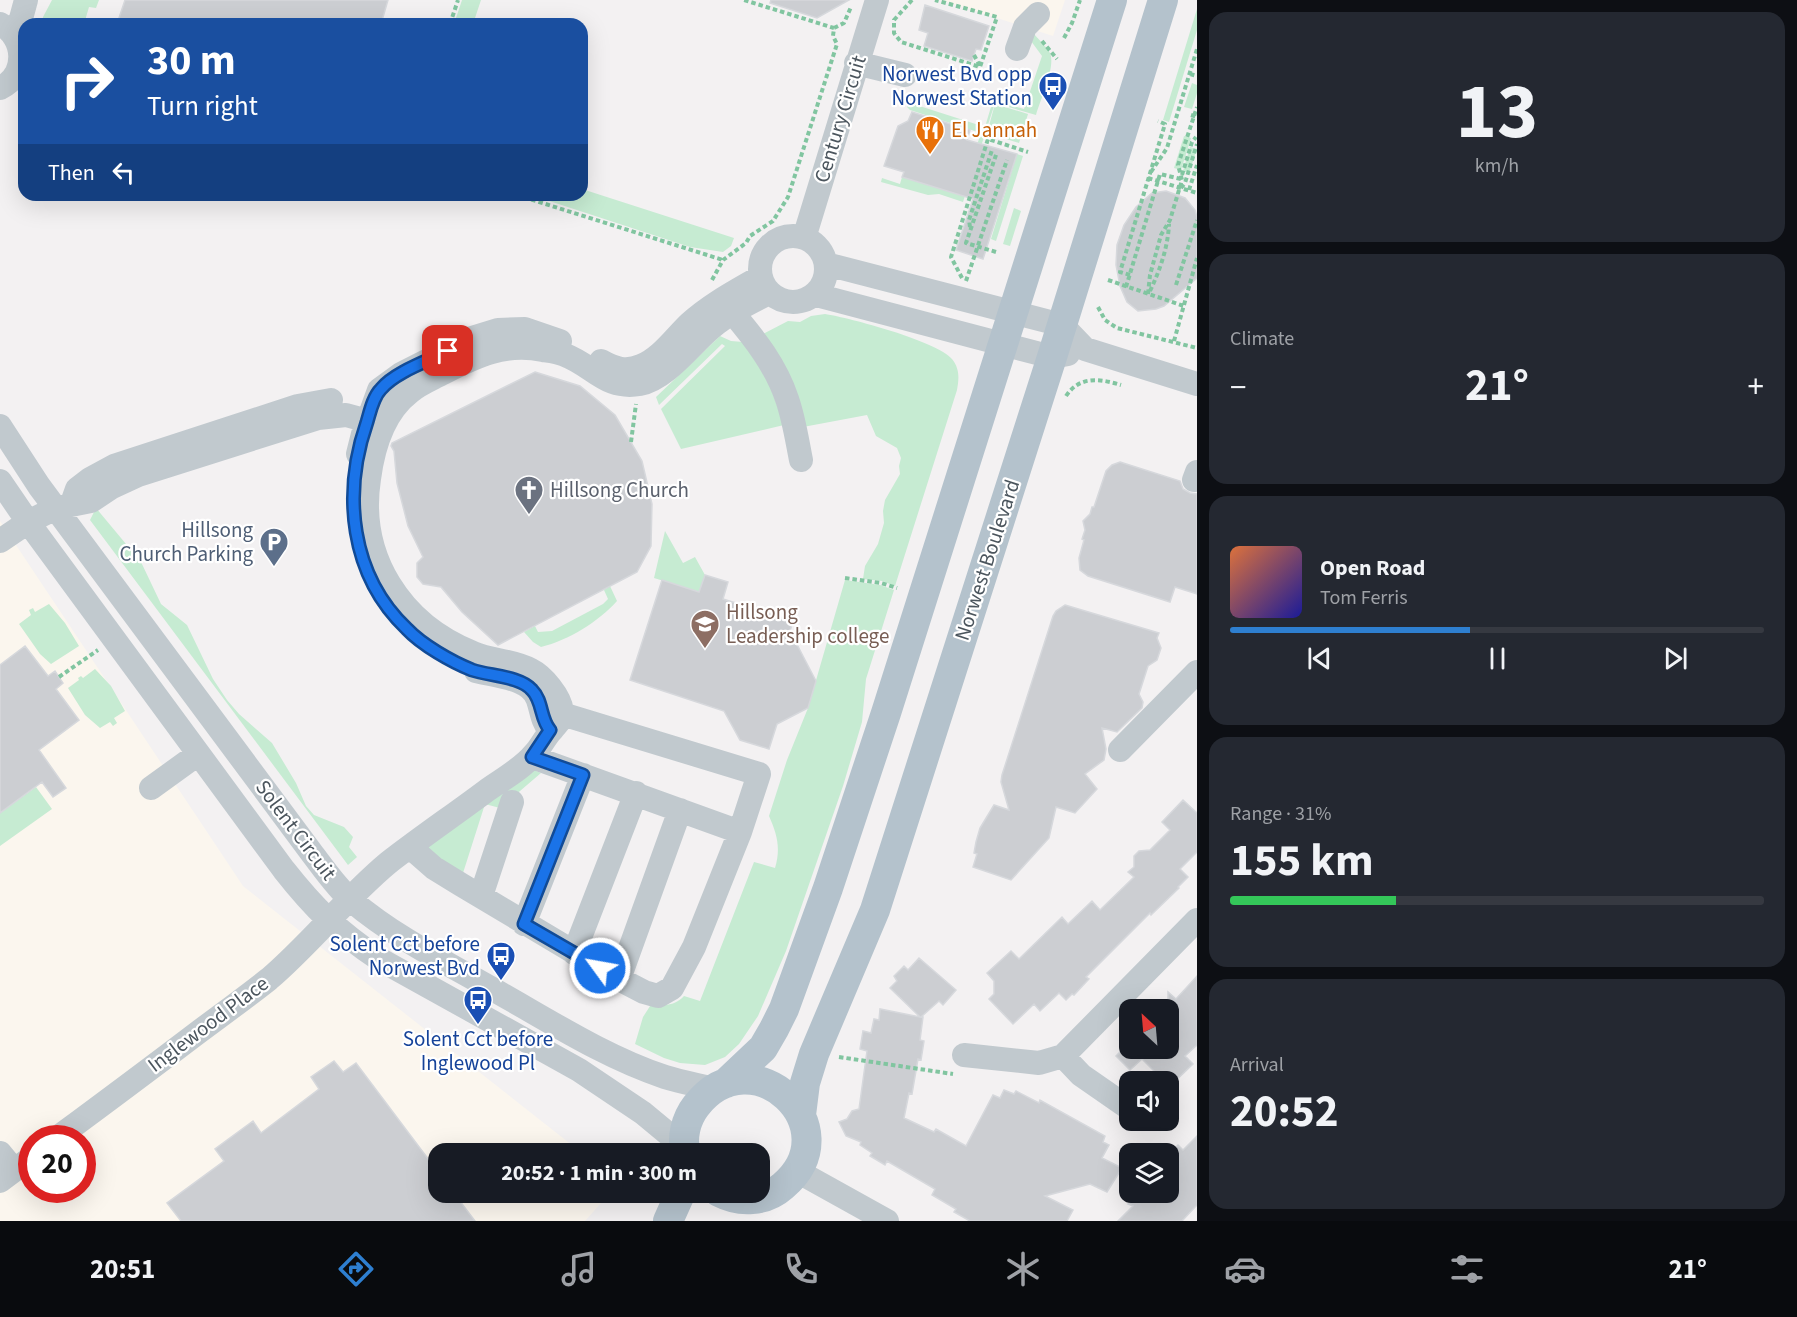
<!DOCTYPE html>
<html lang="en">
<head>
<meta charset="utf-8">
<style>
	body { margin:0; font-family:"Source Sans 3",sans-serif; background:#242831; color:#f1f3f6; height:100vh; display:flex; flex-direction:column; font-size:22px; white-space:nowrap }
	* { box-sizing:border-box; margin:0 }
	p { font-size:20px; color:#9ea1a6 }
	.icon { flex:none; width:33px; height:33px; fill:none; stroke:currentColor; stroke-width:2; stroke-linecap:round; stroke-linejoin:round }
	.map { position:relative; flex:1; overflow:hidden }
	.details { display:flex; flex-direction:column; gap:12px; padding:12px; background:#0d0f14; width:600px }
	.details>* { flex:none }
	.guide { position:absolute; left:18px; top:18px; width:570px; height:183px; border-radius:18px; box-shadow:0 6px 24px #0002; background:#1a4fa0; color:#fff; overflow:hidden }
	.needle { width:39px; rotate:334deg }
	.buttons { position:absolute; left:1119px; top:999px; display:grid; gap:12px }
	.buttons a { display:grid; place-items:center; width:60px; height:60px; border-radius:12px; background:#171b24; box-shadow:0 6px 24px #0002; font-size:30px }
	.speed { position:absolute; left:18px; top:1125px; display:flex; gap:12px; font-size:30px; font-weight:700; text-align:center }
	.speed>* { display:grid; place-content:center; width:78px; height:78px; border-radius:50%; background:#171b24; box-shadow:0 6px 24px #0002; line-height:1 }
	.speed .limit { border:9px solid #d22; background:#fff; color:#111 }
	.pin { position:absolute; display:grid; place-items:center; width:51px; height:51px; color:#fff; margin:-26px; border-radius:12px; box-shadow:0 3px 9px #0006 }
	.me { position:absolute; width:66px; margin:-33px; rotate:302deg; stroke-linejoin:round; filter:drop-shadow(0 0 4px #0008) }
	.turn { display:flex; align-items:center; gap:21px; height:126px; padding:0 30px; font-size:27px }
	.turn .icon { width:78px; height:78px; stroke-width:2.5 }
	.turn b { display:block; font-size:42px; line-height:51px }
	.then { display:flex; align-items:center; height:57px; padding:0 30px; background:#0003; gap:12px; font-size:22px }
	.big { font-size:45px; font-weight:700; line-height:1.1 }
	.details .tile { flex:1; display:flex; flex-direction:column; justify-content:center; gap:9px; min-width:0; padding:0 21px; border-radius:18px; background:#242831 }
	.details .dial { align-items:center; gap:0 }
	.dial b { font-size:78px; line-height:1 }
	.song { display:flex; align-items:center; gap:18px }
	.cover { width:72px; height:72px; border-radius:9px; background:linear-gradient(135deg,hsl(20 70% 55%),hsl(240 70% 35%)) }
	.played { height:6px; border-radius:3px; background:linear-gradient(90deg,#2e7fd0 45%,#363941 45%) }
	.keys { display:flex; justify-content:space-around; direction:ltr }
	.heat { display:flex; justify-content:space-between; align-items:center; font-size:33px; direction:ltr }
	.charge { height:9px; border-radius:4px; background:linear-gradient(90deg,#34c759 31%,#363941 0) }
	.trip { position:absolute; left:428px; top:1143px; width:342px; height:60px; border-radius:18px; background:#171b24; box-shadow:0 6px 24px #0002; font-weight:700; line-height:60px; text-align:center }
	.tabs { display:flex; height:96px; justify-content:space-around; align-items:center; background:#090b0e; color:#9ea1a6 }
	.tabs .icon { width:42px; height:42px }
	.tabs .active { color:#2e7fd0 }
	.tabs b { font-size:27px; color:#f1f3f6 }
	main { display:flex; flex:1; min-height:0 }
	.map>svg:first-child { display:block }
</style>
</head>
<body>
<main>
<div class="map">
<svg width="1197" height="1221" viewBox="0 0 1197 1221">
	<rect width="100%" height="100%" fill="#f3f1f2"/>
	<path fill="#fbf6ee" fill-rule="evenodd" d="M941 0H1065L1053 36Z
		M0 521 243 886 582 1153 438 1154V1192L610 1193 585 1221H0ZM32 1138H82V1190H32Z"/>
	<path fill="#c6ebd2" d="M52 0H99L96 8 89 7 84 24H42L43 17Z
		M462 0H481L473 24H454Z
		M1197 9V30L1169 122 1163 120Z
		M1034 34C1039 40 1046 46 1050 53 1056 67 1040 100 1036 115L995 103 963 202 939 194 928 195 881 182 882 178 900 184 902 177 960 195 981 133 910 110 907 107V102L985 127 993 100 1024 109 1042 56 1031 41Z
		M1192 83 1197 85V93L1192 109 1184 107Z
		M995 104 1028 114 1019 143 987 133Z
		M1184 136 1191 138 1181 170 1174 168Z
		M1190 147 1197 149 1189 173 1183 171Z
		M1017 154 1023 156 996 241 991 239Z
		M582 189 734 238 731 246 723 252 690 247 531 195H582Z
		M1014 208 1021 211 1010 246 1003 244Z
		M825 314C850 318 937 341 952 359 960 369 959 379 957 390L895 586 882 581 863 579 865 566 878 544 884 523 883 511 885 500 900 474 899 466 901 458 897 448 876 436 867 415 803 427 761 335 788 321 800 322 811 316Z
		M720 336 731 341 743 342 768 380 784 425 681 449 661 409 725 346 722 344 659 405 656 397Z
		M96 508 141 562 161 604 187 625 213 679 227 700 239 714 272 743 296 783 306 806 314 815 344 827 353 837 349 847 357 857 348 865 90 520Z
		M665 531 683 563 695 557 705 575 699 592 654 578Z
		M845 580 880 585 894 590 866 679 862 722 843 786 786 951 758 1016 739 1044 725 1057 705 1065 680 1063 664 1058 635 1044 643 1017 652 1003C664 1006 675 1006 684 996L700 1001 754 862 775 868C781 848 777 834 769 816L787 760 808 708Z
		M610 586 617 601C598 622 569 640 541 647L533 642 524 632 535 626 538 632 552 631 603 604 608 599 604 590Z
		M49 604 65 623 79 646 51 664 40 654 19 624 31 615 29 610 33 608 35 612Z
		M95 669 111 686 125 711 114 718 117 723 113 726 110 722 100 728 85 715 68 688 79 680 78 678 81 676 83 678Z
		M531 769 541 773 513 797 504 795 500 808 485 804 463 873 444 862 431 850 423 848 520 773Z
		M36 787 52 809 0 846V813Z"/>
	<path fill="#ccced2" stroke="#d6d8dc" stroke-width="1.5" d="M125 0H388L381 24H129L118 21Z
		M771 0H849L817 18 770 3Z
		M925 5 989 26 981 50 976 49 972 61 924 46 928 33 919 30Z
		M912 112 970 130 967 140 1017 154 983 259 956 250 973 199 902 177 904 172 884 166 898 126 908 121Z
		M1166 191 1185 198 1195 210 1197 217V278L1164 306 1156 309 1138 311 1127 302 1120 286 1116 265 1117 245 1124 225 1136 207 1152 193Z
		M535 372 580 386 615 415 642 461 652 504 651 546 637 572 498 645 462 612 441 587 423 584 417 577V563L423 557 408 526 397 483 394 451 391 446 392 443Z
		M1120 462 1180 481 1183 489 1190 493 1197 494V594L1175 587 1170 602 1088 576 1080 570 1079 558 1084 540 1082 539 1085 530 1083 521 1090 514 1092 507H1094L1106 471 1112 465Z
		M705 575 728 582 723 599 793 621 790 631 816 681 808 708 777 724 769 749 740 740 724 711 630 680 662 580 699 592Z
		M1065 605 1159 633 1157 638 1161 648 1157 660 1148 666 1139 694 1143 702 1142 708 1117 732 1102 728 1106 749 1104 760 1085 774 1097 789 1075 813 1056 807 1049 838 1011 880 973 867 977 854 974 853 976 842 980 828 994 805 1009 810 1001 782 1002 775 1053 616 1056 611Z
		M25 646 48 676 55 671 63 683 56 689 79 720 39 750 66 788 53 797 42 782 0 813V665Z
		M1183 800 1197 813V852L1180 869 1188 877 1178 887 1179 888 1151 915 1150 913 1086 977 1089 979 1074 995 1072 994 1066 1000 1059 993 1040 1011 1034 1004 1013 1024 989 999 994 994V981L987 973 1011 951 1019 959 1062 917 1068 924 1092 901 1100 910 1134 877 1128 872 1134 867V856L1139 851 1150 850 1170 830 1162 822Z
		M919 958 956 990 943 1005 939 1001 921 1017H923L920 1040 924 1041 921 1060 918 1059 912 1094 909 1093 904 1118 934 1132 936 1129 966 1146 993 1095 1000 1098 1004 1090 1014 1094 1016 1091 1039 1103 1040 1100 1105 1136 1103 1142 1109 1145 1102 1158 1122 1168 1107 1192 1090 1184 1045 1196 1073 1210 1067 1221H970L954 1212 956 1209 932 1195 935 1189 887 1161 885 1165 870 1156 872 1153 860 1145 861 1142 846 1136 839 1122 847 1119 852 1111 859 1109 867 1051 860 1049 863 1031 871 1033 874 1019 879 1020 880 1009 920 1017 890 988 897 981 894 976 904 966 908 970Z
		M1197 976V1045L1185 1056 1193 1064 1170 1086 1168 1082H1165L1142 1059 1130 1070 1116 1056 1129 1043 1130 1048H1168V992L1176 999Z
		M334 1061 343 1072 356 1063 438 1172V1192H453L475 1221H181L167 1203 224 1161 215 1149 253 1121 261 1133 319 1089 311 1077Z
		M1197 1136V1205L1182 1221H1118L1133 1206 1128 1204 1140 1192H1168V1155L1178 1145 1183 1150Z"/>
	<g fill="none" stroke-linecap="round" stroke-linejoin="round">
		<path stroke="#81c5a0" stroke-width="4" stroke-dasharray="4.5 3" stroke-linecap="butt" d="M912 0 894 20V33L901 42 980 67 997 17 935 0
			M450 24 458 0
			M834 28 844 23 851 7
			M1064 38 1072 23 1080 0
			M1042 41 1057 59
			M974 55 980 66
			M1190 74 1197 76
			M1191 115 1197 117
			M1151 172 1167 148 1197 49
			M1182 175 1192 142 1196 137
			M1148 178 1197 193
			M1181 188 1185 183 1197 144
			M1189 190 1197 165
			M517 195 723 260
			M970 227 969 220 992 150
			M996 252 966 243 997 152
			M1130 275 1120 272 1165 124 1158 121
			M962 278 951 257 988 139 1028 152
			M712 280 723 260 746 243 750 236 773 221 788 197 837 44 833 36 834 28 744 0
			M1108 280 1184 306
			M966 281 1007 160
			M1176 285 1197 220
			M1126 287 1160 174 1181 179
			M1150 291C1160 270 1168 247 1169 224
			M1148 294 1150 275 1161 235 1170 220 1182 180 1178 165 1197 107
			M1098 307 1105 320 1117 328 1197 348
			M1174 341 1197 258
			M1066 396C1080 375 1101 379 1121 385
			M631 442 636 404
			M845 578 881 583 897 588
			M59 677 98 650
			M839 1057 953 1074"/>
		<path stroke="#c1c9ce" stroke-width="24" d="M0 24C26 37 28 75 0 88
			M16 37 26 0
			M1017 49 1025 27 1038 14
			M856 63 905 75
			M760 269a33 33 0 1 1 66 0a33 33 0 1 1-66 0Z
			M804 238 877 0
			M826 264 1062 325 1085 349 1197 384
			M816 295 1052 357 1068 354
			M732 312C755 339 776 366 787 399 794 419 797 440 801 460
			M601 361C615 369 626 372 641 366 661 358 675 337 690 323 711 304 736 291 760 277
			M0 426 39 486 311 852C324 869 336 887 352 901 392 935 441 960 487 986 545 1018 602 1056 665 1077 681 1082 698 1085 714 1089
			M358 454 363 434 379 390 401 374 472 338 498 330 525 329 560 341
			M1194 480 1197 472
			M0 481 28 522 284 870C314 908 337 931 379 959L579 1070 643 1113 684 1147
			M72 503 77 489 90 479 114 466 298 406 331 400
			M0 541 28 522 56 508 91 501 112 487 138 475 318 418 346 415 368 421
			M476 671C496 676 531 678 538 700 542 712 542 721 550 731
			M1120 750 1197 672
			M532 757 740 832
			M151 788 198 754
			M410 847 434 868 460 884 619 979 644 992 658 996 672 988 694 947 740 832 759 774 562 714
			M481 896 512 802
			M524 924 583 775
			M574 953 636 793
			M619 979 680 810
			M964 1055 1039 1063 1063 1056 1197 920
			M1063 1056 1081 1075 1130 1109
			M57 1138C103 1104 150 1069 196 1034 220 1016 245 998 269 979 311 943 346 898 388 863 420 838 454 815 486 791 501 780 522 769 534 754 541 747 545 737 552 730 557 723 563 720 562 711 560 696 543 676 531 670 513 660 491 661 473 653 401 624 357 557 369 479 373 448 384 412 410 392 419 384 432 379 443 373 476 356 505 342 543 350 550 351 559 352 565 355 594 366 605 390 640 384 666 379 691 345 711 328 729 313 749 303 769 293
			M0 1153 14 1170
			M797 1171 887 1221
			M0 1181 32 1157"/>
		<path stroke="#b4c2cc" stroke-width="30" d="M726 1083 763 1048 774 1029 784 1009 828 888 886 713 1112 0
			M801 1115 805 1083 814 1054 875 910 1052 357 1163 0
			M686 1154C681 1138 686 1119 696 1106 753 1033 852 1128 783 1186 765 1202 740 1203 719 1192
			M668 1221 681 1192"/>
	</g>
	<g fill="none" stroke-linecap="round" stroke-linejoin="round">
		<g stroke="#114b97" stroke-width="15">
			<path id="route" d="M448 351C428 361 395 372 381 389 373 397 370 412 367 422 342 494 350 575 407 629 422 645 452 662 472 670 489 676 520 676 532 690 543 701 540 719 550 730L532 757 583 775 524 924 600 968"/>
		</g>
		<use href="#route" stroke="#1a73e8" stroke-width="10"/>
	</g>
	<defs>
		<g id="bus-pin" transform="scale(1.5)"><path d="M0 17L-7.5 6A9.5 9.5 0 1 1 7.5 6Z" fill="#1a4fb4" stroke="#fff"/><path d="M-5-6H5V4H4V6H2V4H-2V6H-4V4H-5ZM-3.5-4V0h7V-4ZM-3.5 1.2v1.5H-2V1.2ZM2 1.2v1.5H3.5V1.2Z" fill="#fff"/></g>
		<g id="restaurant-pin" transform="scale(1.5)"><path d="M0 17L-7.5 6A9.5 9.5 0 1 1 7.5 6Z" fill="#e8710a" stroke="#fff"/><path d="M-5-6h1v4h1v-4h1v4h1v-4h1v5L-1.5 .5V6h-2V.5L-5-1ZM5-6V6H3V1.5H1.5Q1.5-4 5-6Z" fill="#fff"/></g>
		<g id="church-pin" transform="scale(1.5)"><path d="M0 17L-7.5 6A9.5 9.5 0 1 1 7.5 6Z" fill="#6b7280" stroke="#fff"/><path d="M-1.2-6h2.4v3.5h3.3v2.4h-3.3V6h-2.4V-.1h-3.3v-2.4h3.3Z" fill="#fff"/></g>
		<g id="parking-pin" transform="scale(1.5)"><path d="M0 17L-7.5 6A9.5 9.5 0 1 1 7.5 6Z" fill="#5c6f8a" stroke="#fff"/><path d="M-3.5-5.5H1a3.5 3.5 0 0 1 0 7H-1V5.5H-3.5ZM-1-3.4V-.6H.8a1.4 1.4 0 0 0 0-2.8Z" fill="#fff"/></g>
		<g id="school-pin" transform="scale(1.5)"><path d="M0 17L-7.5 6A9.5 9.5 0 1 1 7.5 6Z" fill="#8d6e63" stroke="#fff"/><path d="M0-5L7-2L0 1L-7-2ZM-4 1L0 2.5L4 1V4Q0 6-4 4Z" fill="#fff"/></g>
	</defs>
	<g fill-rule="evenodd">
		<use href="#bus-pin" x="1053" y="86"/>
		<use href="#restaurant-pin" x="930" y="130"/>
		<use href="#church-pin" x="529" y="490"/>
		<use href="#parking-pin" x="274" y="542"/>
		<use href="#school-pin" x="705" y="624"/>
		<use href="#bus-pin" x="501" y="956"/>
		<use href="#bus-pin" x="478" y="1000"/>
	</g>
	<g text-anchor="middle" dominant-baseline="central" stroke-width="4.5" stroke-linejoin="round" paint-order="stroke">
		<g font-size="21" fill="#164399" stroke="#fff" text-anchor="end">
			<text x="1032" y="74">Norwest Bvd opp<tspan x="1032" dy="24">Norwest Station</tspan></text>
			<text x="480" y="944">Solent Cct before<tspan x="480" dy="24">Norwest Bvd</tspan></text>
			<text x="478" y="1039" text-anchor="middle">Solent Cct before<tspan x="478" dy="24">Inglewood Pl</tspan></text>
		</g>
		<g font-size="21" fill="#4b555d" stroke="#fff">
			<text transform="translate(840 119) rotate(-73)">Century Circuit</text>
			<text transform="translate(987 560) rotate(-72)">Norwest Boulevard</text>
			<text transform="translate(296 830) rotate(53)">Solent Circuit</text>
			<text transform="translate(208 1024) rotate(-37)">Inglewood Place</text>
		</g>
		<g font-size="21" fill="#c56008" stroke="#fff" text-anchor="start">
			<text x="951" y="130">El Jannah</text>
		</g>
		<g font-size="21" fill="#5b616d" stroke="#fff" text-anchor="start">
			<text x="550" y="490">Hillsong Church</text>
		</g>
		<g font-size="21" fill="#4e5e75" stroke="#fff" text-anchor="end">
			<text x="253" y="530">Hillsong<tspan x="253" dy="24">Church Parking</tspan></text>
		</g>
		<g font-size="21" fill="#785e54" stroke="#fff" text-anchor="start">
			<text x="726" y="612">Hillsong<tspan x="726" dy="24">Leadership college</tspan></text>
		</g>
	</g>
</svg>
<div class="buttons">
<a><svg class="needle" viewBox="-14 -14 28 28"><path d="M0-13l5 13h-10z" fill="#e53935"/><path d="M0 13l5-13h-10z" fill="#9ea1a6"/></svg></a>
<a><svg class="icon" aria-label="sound" viewBox="0 0 24 24"><path d="M4 9h4l5-4v14l-5-4H4zM17 9q2 3 0 6"/></svg></a>
<a><svg class="icon" aria-label="layers" viewBox="0 0 24 24"><path d="M12 4l9 5-9 5-9-5zM3 14l9 5 9-5"/></svg></a>
</div>
<div class="speed"><div class="limit">20</div></div>
<div class="pin" style="left:448px;top:351px;background:#d93025"><svg class="icon" aria-label="arrive" viewBox="0 0 24 24"><path d="M6 21V4h12l-3 4 3 4H6"/></svg></div>
<svg class="me" style="left:600px;top:968px" viewBox="-20 -20 40 40"><circle r="17" fill="#1a73e8" stroke="#fff" stroke-width="3"/><path d="M0-11L8 9 0 5-8 9z" fill="#fff"/></svg>
<div class="trip">20:52 · 1 min · 300 m</div>
<div class="guide">
<div class="turn"><svg class="icon" aria-label="right" viewBox="0 0 24 24"><path d="M7 20v-9h11M14 6l5 5-5 5"/></svg><div><b>30 m</b>Turn right</div></div>
<div class="then">Then<svg class="icon" aria-label="left" viewBox="0 0 24 24"><path d="M17 20v-9H6M10 6l-5 5 5 5"/></svg></div>
</div>
</div>
<section class="details">
<div class="tile dial"><b>13</b><p>km/h</p></div>
<div class="tile"><p>Climate</p>
<div class="heat"><a>−</a><b class="big">21°</b><a>+</a></div>
</div>
<div class="tile">
<div class="song"><i class="cover"></i><div><b>Open Road</b><p>Tom Ferris</p></div></div>
<div class="played"></div>
<div class="keys"><svg class="icon" aria-label="previous" viewBox="0 0 24 24"><path d="M18 5L8 12l10 7zM5 5v14"/></svg><svg class="icon" aria-label="pause" viewBox="0 0 24 24"><path d="M8 5v14M16 5v14"/></svg><svg class="icon" aria-label="next" viewBox="0 0 24 24"><path d="M6 5l10 7-10 7zM19 5v14"/></svg></div>
</div>
<div class="tile"><p>Range · 31%</p><b class="big">155 km</b><div class="charge"></div></div>
<div class="tile"><p>Arrival</p><b class="big">20:52</b></div>
</section>
</main>
<nav class="tabs">
<b>20:51</b>
<svg class="icon active" aria-label="directions" viewBox="0 0 24 24"><path d="M12 3l9 9-9 9-9-9zM9 14v-3h6M13 9l2 2-2 2"/></svg>
<svg class="icon" aria-label="music" viewBox="0 0 24 24"><path d="M9 18V5l10-2v13"/><circle cx="6" cy="18" r="3"/><circle cx="16" cy="16" r="3"/></svg>
<svg class="icon" aria-label="phone" viewBox="0 0 24 24"><path d="M5 4h4l2 5-3 2q2 4 5 5l2-3 5 2v4C11 20 4 13 5 4z"/></svg>
<svg class="icon" aria-label="climate" viewBox="0 0 24 24"><path d="M12 3v18M4 7l16 10M4 17L20 7"/></svg>
<svg class="icon" aria-label="car" viewBox="0 0 24 24"><path d="M5 17H2v-5l4-1 3-4h7l3 4 3 1v5h-3M9 17h6M6 11h13"/><circle cx="7" cy="17" r="2"/><circle cx="17" cy="17" r="2"/></svg>
<svg class="icon" aria-label="filters" viewBox="0 0 24 24"><path d="M4 7h16M4 17h16"/><circle cx="9" cy="7" r="2"/><circle cx="15" cy="17" r="2"/></svg>
<b>21°</b>
</nav>
</body>
</html>
